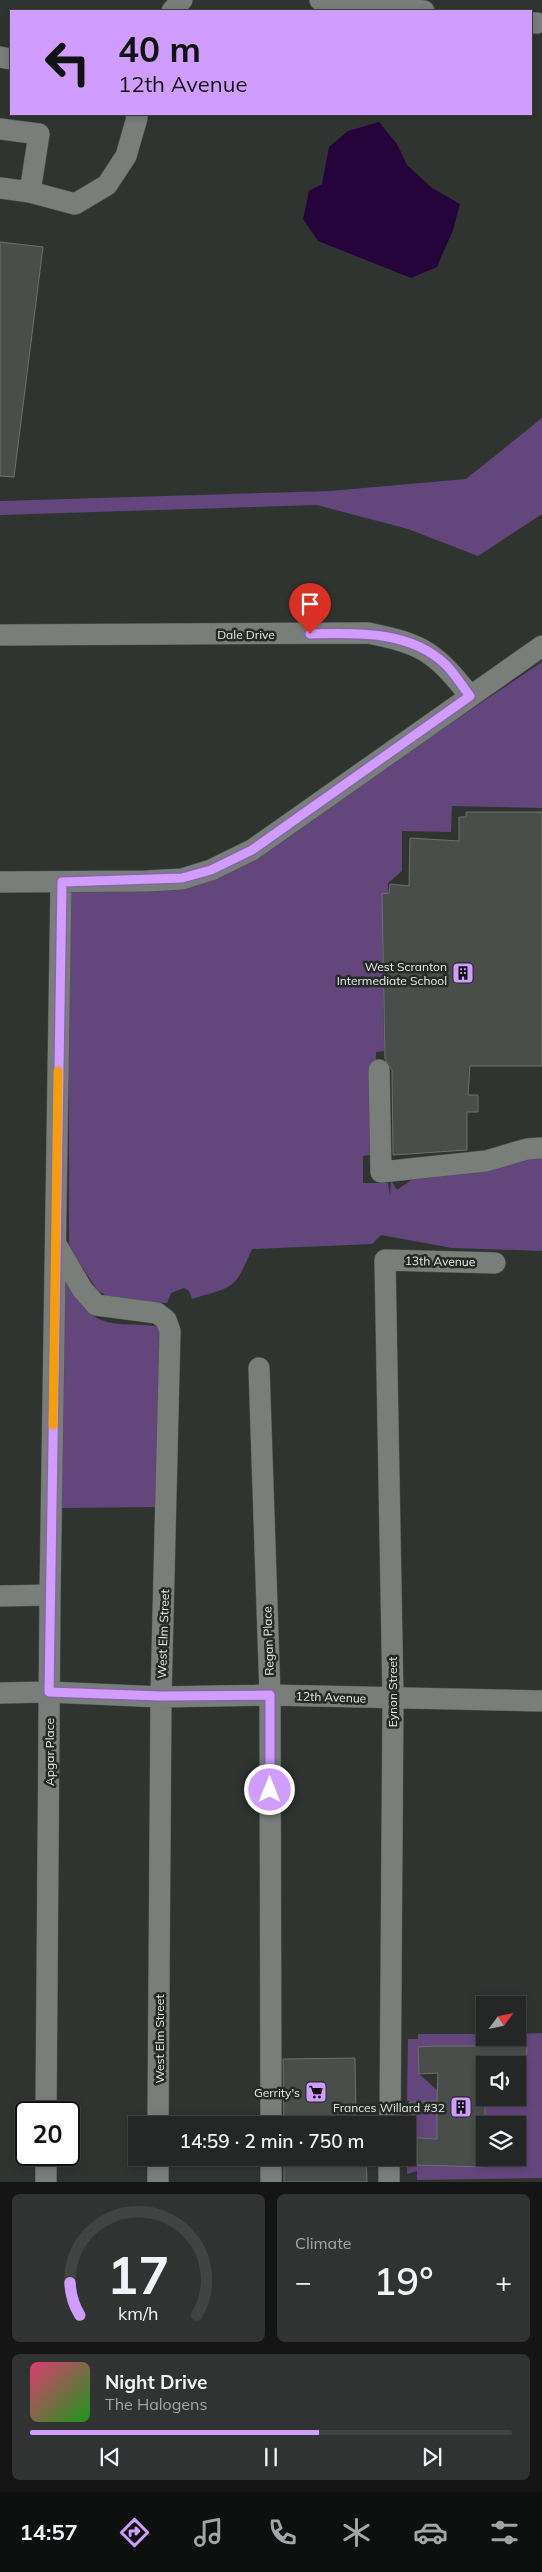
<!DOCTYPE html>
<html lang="en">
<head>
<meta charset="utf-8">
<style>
	body { margin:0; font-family:Mulish,sans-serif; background:#303332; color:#f1f3f6; height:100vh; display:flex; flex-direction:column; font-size:19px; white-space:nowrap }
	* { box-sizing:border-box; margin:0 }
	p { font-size:16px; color:#a3a5a7 }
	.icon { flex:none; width:28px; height:28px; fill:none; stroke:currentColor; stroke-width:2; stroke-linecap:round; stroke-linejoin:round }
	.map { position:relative; height:2182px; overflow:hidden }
	.drawer { display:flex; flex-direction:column; gap:12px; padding:12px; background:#141514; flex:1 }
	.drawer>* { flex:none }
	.top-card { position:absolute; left:10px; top:10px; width:522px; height:105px; border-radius:0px; box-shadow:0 2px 8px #0003,0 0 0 1px #414442; background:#d09dfe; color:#111; overflow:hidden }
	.needle { width:32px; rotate:57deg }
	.fabs { position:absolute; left:476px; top:1996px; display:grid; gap:10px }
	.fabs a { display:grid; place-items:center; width:50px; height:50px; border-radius:0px; background:#242725; box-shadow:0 2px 8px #0003,0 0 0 1px #414442; font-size:25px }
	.speed { position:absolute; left:15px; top:2101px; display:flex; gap:10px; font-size:25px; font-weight:700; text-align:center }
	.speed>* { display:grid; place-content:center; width:65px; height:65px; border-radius:50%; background:#242725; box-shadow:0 2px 8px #0003,0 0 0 1px #414442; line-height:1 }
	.speed .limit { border:2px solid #111; border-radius:8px; background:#fff; color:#111 }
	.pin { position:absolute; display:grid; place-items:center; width:42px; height:42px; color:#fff; margin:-51px -21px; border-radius:50% 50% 50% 0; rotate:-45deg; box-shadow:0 0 5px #0007 }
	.pin .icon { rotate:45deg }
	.me { position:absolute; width:55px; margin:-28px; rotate:0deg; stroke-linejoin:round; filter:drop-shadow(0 0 4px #0008) }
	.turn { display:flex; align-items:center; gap:18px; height:105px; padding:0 25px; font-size:22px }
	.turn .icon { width:65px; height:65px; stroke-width:2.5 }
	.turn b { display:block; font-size:35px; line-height:42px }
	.big { font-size:38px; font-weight:600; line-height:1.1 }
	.drawer .widget { flex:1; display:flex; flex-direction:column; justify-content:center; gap:8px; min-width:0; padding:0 18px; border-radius:8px; background:#303332 }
	.drawer .dial { align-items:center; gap:0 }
	.dial svg { height:130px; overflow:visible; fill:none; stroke:#414442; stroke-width:7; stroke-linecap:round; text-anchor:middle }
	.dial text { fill:#f1f3f6; stroke:none }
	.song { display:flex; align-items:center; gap:15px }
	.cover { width:60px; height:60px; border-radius:8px; background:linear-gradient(135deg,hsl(340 70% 55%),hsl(120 70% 35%)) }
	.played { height:5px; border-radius:2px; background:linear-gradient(90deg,#d09dfe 60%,#414442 60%) }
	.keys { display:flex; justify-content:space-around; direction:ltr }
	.heat { display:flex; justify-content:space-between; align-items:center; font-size:28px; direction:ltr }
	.drawer .tiles { flex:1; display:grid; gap:12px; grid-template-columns:1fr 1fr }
	.widget:last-child { grid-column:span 2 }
	.trip { position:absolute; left:128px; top:2116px; width:288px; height:50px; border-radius:0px; background:#242725; box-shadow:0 2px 8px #0003,0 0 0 1px #414442; font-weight:600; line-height:50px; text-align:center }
	.menu { display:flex; height:80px; justify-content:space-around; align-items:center; background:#0e100f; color:#a3a5a7 }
	.menu .icon { width:35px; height:35px }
	.menu .selected { color:#d09dfe }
	.menu b { font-size:22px; color:#f1f3f6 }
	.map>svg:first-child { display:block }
</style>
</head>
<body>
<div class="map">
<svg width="542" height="2182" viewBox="0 0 542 2182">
	<rect width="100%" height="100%" fill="#303431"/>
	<path fill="#63467c" d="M542 418V514L478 556 408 529 317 505 0 515V501L330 491 466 479Z
		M542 662V808L452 806 451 832 402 831V871L388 883V894H382L384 1051 376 1052 375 1154 363 1156V1183H388L390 1195 391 1180 397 1190 414 1178 542 1153V1251L452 1248 381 1235 372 1244 252 1249C234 1291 234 1286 192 1299L189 1291 184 1288 171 1293 167 1303 116 1301 98 1291 71 1251 69 1243V897L71 892 178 886 388 765Z
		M60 1267C76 1295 83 1322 120 1324 133 1325 146 1324 159 1327L162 1332 163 1507 60 1508Z
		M542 2033V2178L417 2180V2171L407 2174 408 2113 437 2112 438 2139 417 2138V2165L525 2167 526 2140H518V2125H485L484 2140 485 2098H518V2074H527V2046L418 2047 419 2074 437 2090V2101H407L408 2039H418V2034H485V2038H518V2034Z"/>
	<path fill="#25033b" d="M379 122 397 144 407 165 432 188 460 204 453 230 437 267 411 278 318 241 303 219 309 191 322 184 329 147 348 131Z"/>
	<path fill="#4a4e4b" stroke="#6d716e" d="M0 242 43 247 14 477 0 476Z
		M466 812H542V1066H470L468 1095H478V1112H467V1150L393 1155 392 1070 385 1059 382 894 389 893 390 884 409 886 410 838 459 841V817H466Z
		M435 2046H527L526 2065H485V2167L417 2165V2138L437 2139V2112H409V2102L437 2101 438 2073 419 2074 418 2047Z
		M355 2058 356 2125H284L283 2059Z
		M284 2158H366L367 2182H284Z"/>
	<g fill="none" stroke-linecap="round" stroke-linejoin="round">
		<g stroke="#4f5250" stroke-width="22">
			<path id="minor" d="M320 0 424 11
				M172 11 182 0
				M531 23H537
				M0 57 11 59
				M0 129 39 134 30 192
				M0 188 30 192 75 204 107 185 126 156 137 118 136 114
				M0 635 368 633C423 644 435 652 470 696
				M0 882 147 881 182 879 211 870 252 850 542 646
				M379 1070 381 1172 486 1161 527 1149 542 1148
				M56 1244 82 1289 96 1305 157 1313 166 1320 170 1331 161 1697 158 2125
				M259 1368 270 1695 271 2125
				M0 1596 50 1595
				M0 1693 49 1692 161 1697 270 1695 542 1701
				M46 2112 50 1595 61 882
				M390 2125 393 1698 385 1260 495 1263
				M271 2158V2182
				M46 2182V2155
				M158 2182V2158
				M389 2182V2158"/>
		</g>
		<use href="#minor" stroke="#797e7b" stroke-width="21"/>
	</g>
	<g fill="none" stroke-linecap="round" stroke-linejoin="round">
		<g stroke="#8766a5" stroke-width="12">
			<path id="route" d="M270 1790V1695L161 1696 49 1692 62 882 182 878 211 870 252 850 470 696C462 686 455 674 446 665 410 630 356 633 310 634"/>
		</g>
		<use href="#route" stroke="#d09dfe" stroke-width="9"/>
		<path stroke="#f59e0b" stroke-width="9" d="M53 1425 58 1071"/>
	</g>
	<defs>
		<g id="building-square" transform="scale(1.125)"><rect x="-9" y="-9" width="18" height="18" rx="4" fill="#d09dfe" stroke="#262a27"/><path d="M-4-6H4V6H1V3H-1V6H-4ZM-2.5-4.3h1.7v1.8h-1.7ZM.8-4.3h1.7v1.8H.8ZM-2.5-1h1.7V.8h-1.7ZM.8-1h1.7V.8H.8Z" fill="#111"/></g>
		<g id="supermarket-square" transform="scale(1.125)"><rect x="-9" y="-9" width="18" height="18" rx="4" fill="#d09dfe" stroke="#262a27"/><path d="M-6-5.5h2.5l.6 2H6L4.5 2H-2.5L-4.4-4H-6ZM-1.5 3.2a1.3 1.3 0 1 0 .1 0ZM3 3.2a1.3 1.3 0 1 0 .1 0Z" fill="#111"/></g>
	</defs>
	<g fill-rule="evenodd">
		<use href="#building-square" x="463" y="973"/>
		<use href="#supermarket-square" x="316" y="2092"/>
		<use href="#building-square" x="461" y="2107"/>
	</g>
	<g text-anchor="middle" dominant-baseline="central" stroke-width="5" stroke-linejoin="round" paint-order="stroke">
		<g font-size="12" fill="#eaedeb" stroke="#262a27">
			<text x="246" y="634">Dale Drive</text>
			<text transform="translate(440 1261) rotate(1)">13th Avenue</text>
			<text transform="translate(163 1634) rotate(-88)">West Elm Street</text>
			<text transform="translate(268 1641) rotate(-92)">Regan Place</text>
			<text transform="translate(392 1692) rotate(-90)">Eynon Street</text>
			<text transform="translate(331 1697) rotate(2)">12th Avenue</text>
			<text transform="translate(49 1752) rotate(-90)">Apgar Place</text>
			<text transform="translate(159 2039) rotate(-90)">West Elm Street</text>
		</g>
		<g font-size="12" fill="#eaedeb" stroke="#262a27" text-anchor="end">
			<text x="447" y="966">West Scranton<tspan x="447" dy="14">Intermediate School</tspan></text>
			<text x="300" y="2092">Gerrity's</text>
			<text x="445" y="2107">Frances Willard #32</text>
		</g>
	</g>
</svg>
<div class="fabs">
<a><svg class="needle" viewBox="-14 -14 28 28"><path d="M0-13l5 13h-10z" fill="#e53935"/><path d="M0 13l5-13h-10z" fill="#a3a5a7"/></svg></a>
<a><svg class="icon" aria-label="sound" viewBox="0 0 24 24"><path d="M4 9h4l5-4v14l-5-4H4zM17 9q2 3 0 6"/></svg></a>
<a><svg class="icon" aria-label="layers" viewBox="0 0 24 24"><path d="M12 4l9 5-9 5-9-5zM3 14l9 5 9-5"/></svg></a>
</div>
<div class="speed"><div class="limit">20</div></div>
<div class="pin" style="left:310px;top:634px;background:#d93025"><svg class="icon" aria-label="arrive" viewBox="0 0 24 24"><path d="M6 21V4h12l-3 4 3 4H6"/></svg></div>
<svg class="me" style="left:270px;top:1790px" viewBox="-20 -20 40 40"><circle r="17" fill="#d09dfe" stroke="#fff" stroke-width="3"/><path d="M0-11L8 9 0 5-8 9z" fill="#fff"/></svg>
<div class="trip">14:59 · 2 min · 750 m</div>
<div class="top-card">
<div class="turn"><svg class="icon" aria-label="left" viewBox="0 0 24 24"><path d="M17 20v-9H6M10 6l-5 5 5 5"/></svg><div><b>40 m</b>12th Avenue</div></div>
</div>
</div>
<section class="drawer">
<div class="tiles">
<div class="widget dial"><svg viewBox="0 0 100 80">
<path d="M14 69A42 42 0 1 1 86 69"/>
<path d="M14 69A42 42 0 0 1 8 49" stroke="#d09dfe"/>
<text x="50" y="56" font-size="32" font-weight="700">17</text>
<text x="50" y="72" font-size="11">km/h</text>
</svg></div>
<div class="widget"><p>Climate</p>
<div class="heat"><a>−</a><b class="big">19°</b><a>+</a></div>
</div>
<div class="widget">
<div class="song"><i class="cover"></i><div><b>Night Drive</b><p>The Halogens</p></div></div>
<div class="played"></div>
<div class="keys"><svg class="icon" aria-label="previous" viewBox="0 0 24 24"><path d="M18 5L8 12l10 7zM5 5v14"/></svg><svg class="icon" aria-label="pause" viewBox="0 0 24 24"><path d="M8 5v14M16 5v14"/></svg><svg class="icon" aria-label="next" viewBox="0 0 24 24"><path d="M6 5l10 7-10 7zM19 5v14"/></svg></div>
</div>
</div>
</section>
<nav class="menu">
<b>14:57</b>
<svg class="icon selected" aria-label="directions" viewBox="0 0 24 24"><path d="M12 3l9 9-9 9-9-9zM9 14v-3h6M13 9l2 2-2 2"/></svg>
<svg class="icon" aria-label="music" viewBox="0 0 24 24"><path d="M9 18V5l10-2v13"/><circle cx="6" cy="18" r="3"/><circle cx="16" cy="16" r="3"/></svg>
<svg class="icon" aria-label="phone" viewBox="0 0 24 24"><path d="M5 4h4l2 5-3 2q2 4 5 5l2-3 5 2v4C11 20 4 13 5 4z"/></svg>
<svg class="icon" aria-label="climate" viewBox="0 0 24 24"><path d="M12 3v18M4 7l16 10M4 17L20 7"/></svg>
<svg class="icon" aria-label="car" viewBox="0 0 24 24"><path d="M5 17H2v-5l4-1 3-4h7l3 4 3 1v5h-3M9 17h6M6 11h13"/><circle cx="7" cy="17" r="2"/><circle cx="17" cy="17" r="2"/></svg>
<svg class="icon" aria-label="filters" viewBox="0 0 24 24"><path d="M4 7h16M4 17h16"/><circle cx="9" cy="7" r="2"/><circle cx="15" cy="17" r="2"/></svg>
</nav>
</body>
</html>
